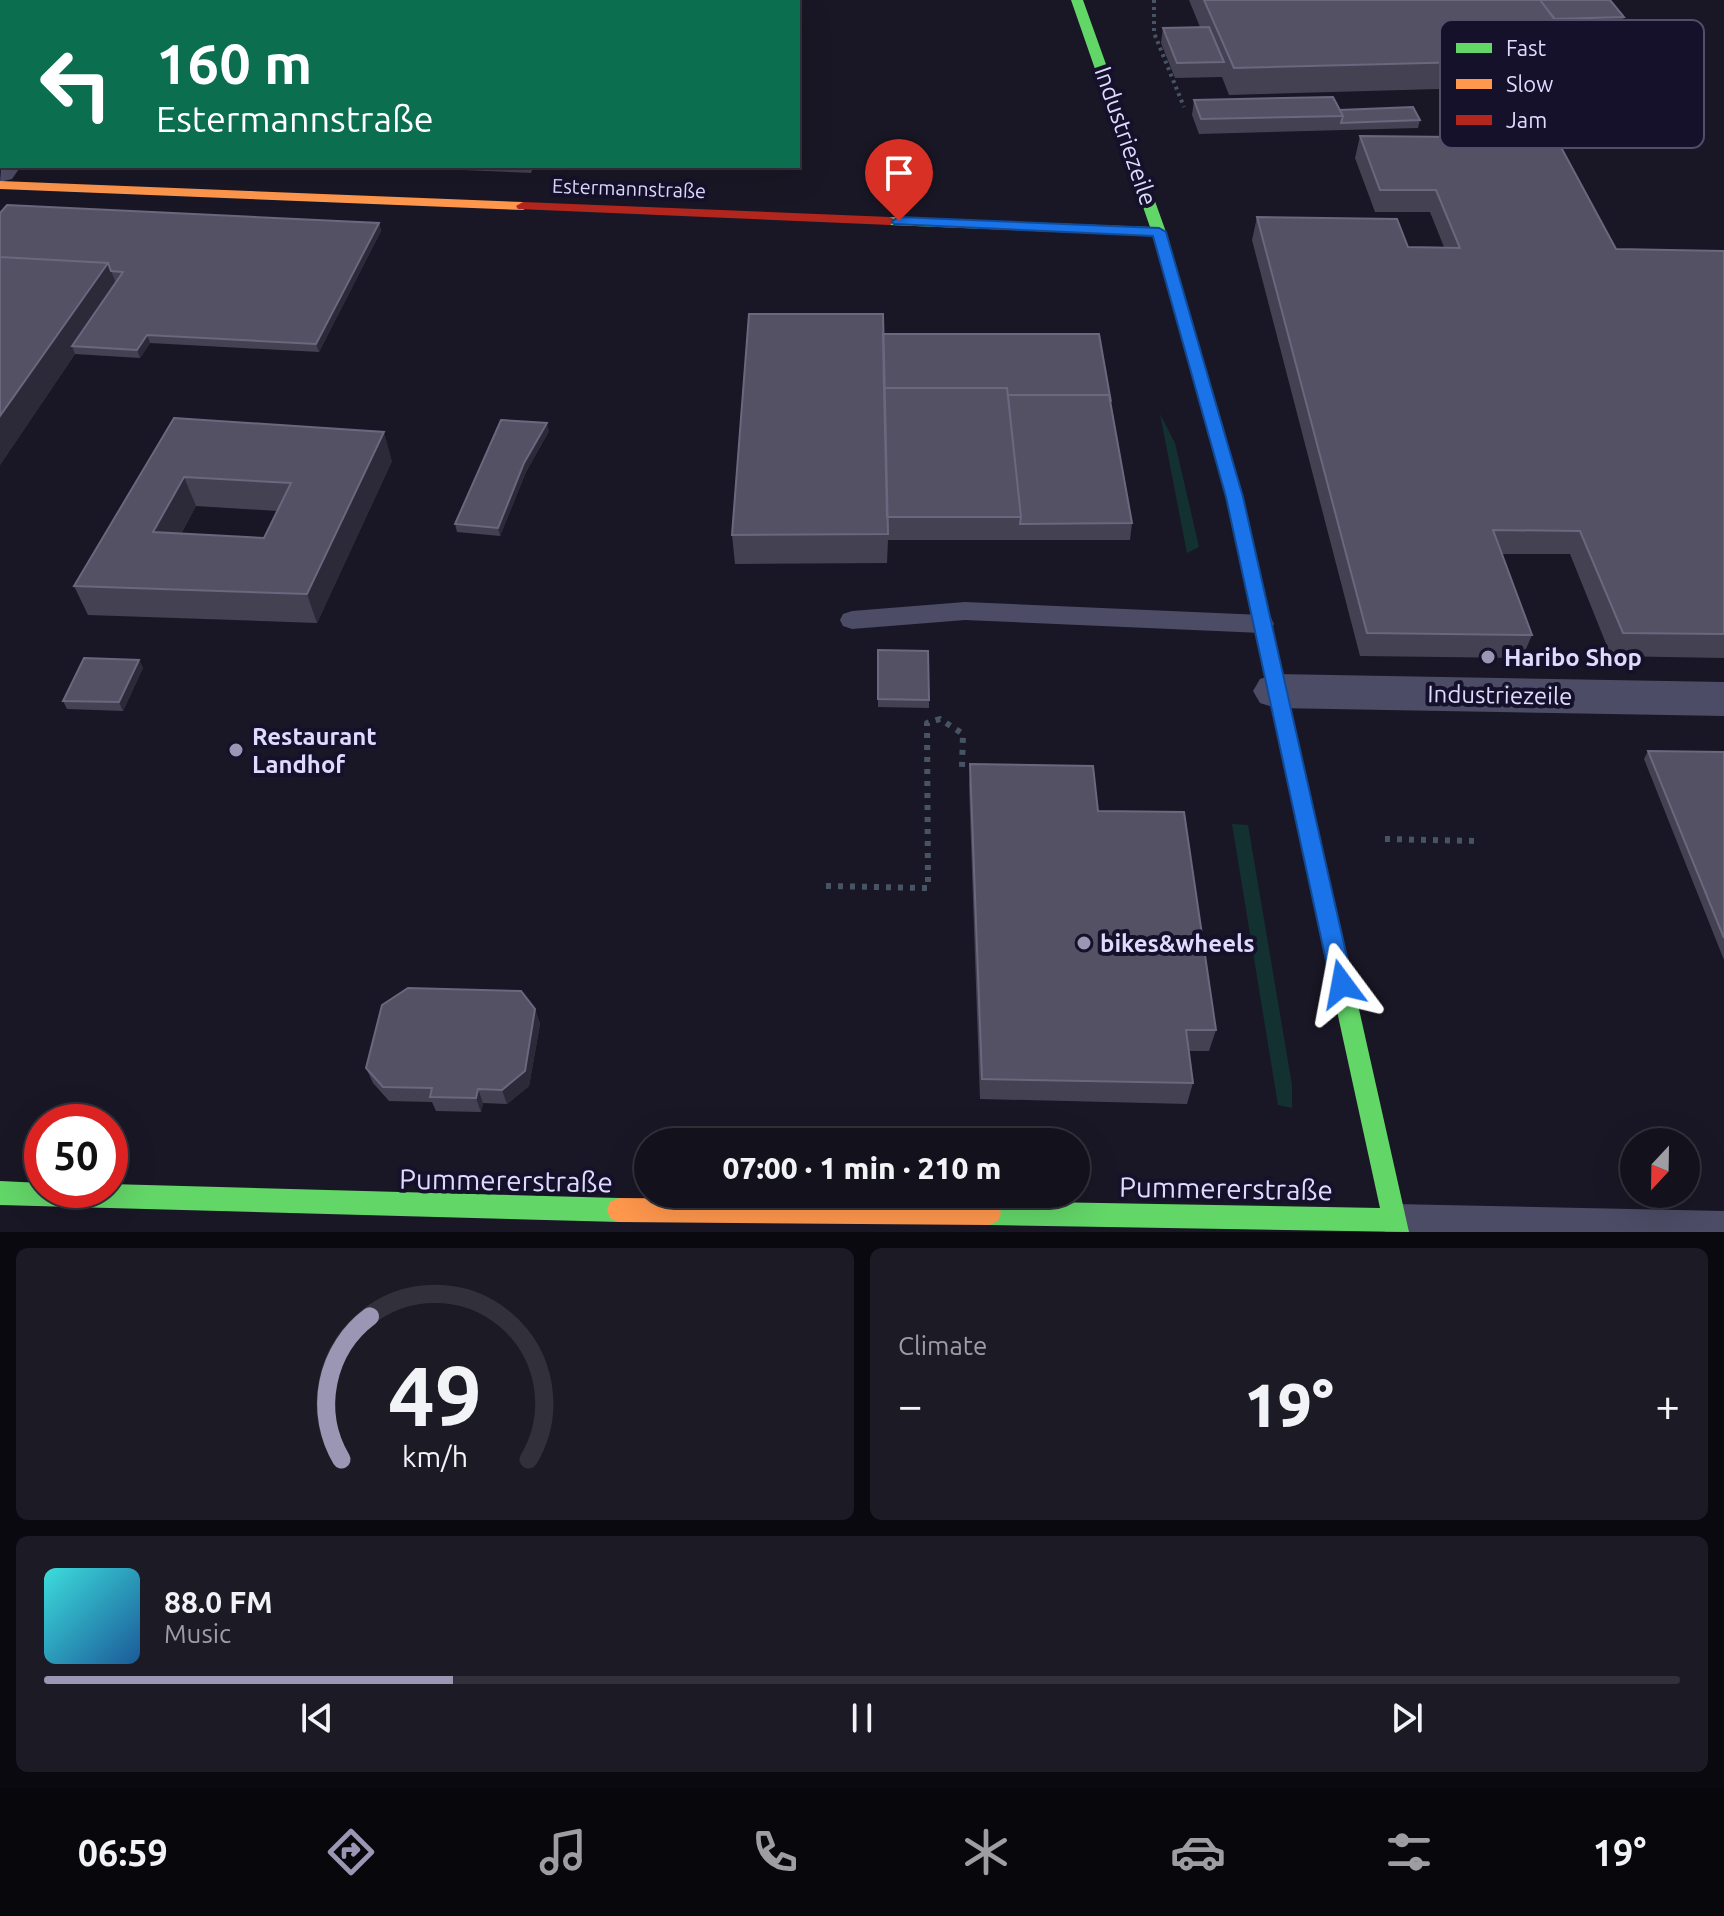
<!DOCTYPE html>
<html lang="en">
<head>
<meta charset="utf-8">
<style>
	body { margin:0; font-family:Ubuntu,sans-serif; background:#1c1a25; color:#f1f3f6; height:100vh; display:flex; flex-direction:column; font-size:30px; white-space:nowrap }
	* { box-sizing:border-box; margin:0 }
	p { font-size:26px; color:#9d9da3 }
	.icon { flex:none; width:44px; height:44px; fill:none; stroke:currentColor; stroke-width:2; stroke-linecap:round; stroke-linejoin:round }
	.map { position:relative; height:1232px; overflow:hidden }
	.drawer { display:flex; flex-direction:column; gap:16px; padding:16px; background:#0a090f; flex:1 }
	.drawer>* { flex:none }
	.banner { position:absolute; left:0px; top:0px; width:800px; height:168px; box-shadow:0 8px 32px #0002,0 0 0 2px #32313b; background:#0b6e4f; color:#fff; overflow:hidden }
	.needle { width:52px; rotate:202deg }
	.controls { position:absolute; left:1620px; top:1128px; display:grid; gap:16px }
	.controls a { display:grid; place-items:center; width:80px; height:80px; border-radius:50%; background:#13111c; box-shadow:0 8px 32px #0002,0 0 0 2px #32313b; font-size:40px }
	.speed { position:absolute; left:24px; top:1104px; display:flex; gap:16px; font-size:40px; font-weight:700; text-align:center }
	.speed>* { display:grid; place-content:center; width:104px; height:104px; border-radius:50%; background:#13111c; box-shadow:0 8px 32px #0002,0 0 0 2px #32313b; line-height:1 }
	.speed .limit { border:12px solid #d22; background:#fff; color:#111 }
	.pin { position:absolute; display:grid; place-items:center; width:68px; height:68px; color:#fff; margin:-82px -34px; border-radius:50% 50% 50% 0; rotate:-45deg; box-shadow:0 0 8px #0007 }
	.pin .icon { rotate:45deg }
	.me { position:absolute; width:88px; margin:-44px; rotate:347deg; stroke-linejoin:round; filter:drop-shadow(0 0 6px #0008) }
	.turn { display:flex; align-items:center; gap:28px; height:168px; padding:0 24px; font-size:36px }
	.turn .icon { width:104px; height:104px; stroke-width:2.5 }
	.turn b { display:block; font-size:56px; line-height:68px }
	.big { font-size:60px; font-weight:800; line-height:1.1 }
	.drawer .card { flex:1; display:flex; flex-direction:column; justify-content:center; gap:12px; min-width:0; padding:0 28px; border-radius:12px; background:#1c1a25 }
	.drawer .dial { align-items:center; gap:0 }
	.dial svg { height:208px; overflow:visible; fill:none; stroke:#32313b; stroke-width:7; stroke-linecap:round; text-anchor:middle }
	.dial text { fill:#f1f3f6; stroke:none }
	.song { display:flex; align-items:center; gap:24px }
	.cover { width:96px; height:96px; border-radius:12px; background:linear-gradient(135deg,hsl(180 70% 55%),hsl(210 70% 35%)) }
	.played { height:8px; border-radius:4px; background:linear-gradient(90deg,#9a96b3 25%,#32313b 25%) }
	.keys { display:flex; justify-content:space-around; direction:ltr }
	.heat { display:flex; justify-content:space-between; align-items:center; font-size:44px; direction:ltr }
	.drawer .tiles { flex:1; display:grid; gap:16px; grid-template-columns:1fr 1fr }
	.card:last-child { grid-column:span 2 }
	.trip { position:absolute; left:634px; top:1128px; width:456px; height:80px; border-radius:40px; background:#13111c; box-shadow:0 8px 32px #0002,0 0 0 2px #32313b; font-weight:800; line-height:80px; text-align:center }
	.menu { display:flex; height:128px; justify-content:space-around; align-items:center; background:#08070b; color:#9d9da3 }
	.menu .icon { width:56px; height:56px }
	.menu .selected { color:#9a96b3 }
	.menu b { font-size:36px; color:#f1f3f6 }
	.map>svg:first-child { display:block }
</style>
</head>
<body>
<div class="map">
<svg width="1724" height="1232" viewBox="0 0 1724 1232">
	<rect width="100%" height="100%" fill="#191725"/>
	<path fill="#143132" d="M1160 414 1175 443 1199 547 1187 553Z
		M1232 824 1248 825 1292 1085V1108L1278 1105Z"/>
	<g fill="none" stroke-linecap="round" stroke-linejoin="round">
		<path stroke="#475464" stroke-width="4" stroke-dasharray="3 4" stroke-linecap="butt" d="M1154 0V33L1184 107"/>
		<path stroke="#475464" stroke-width="6" stroke-dasharray="5 7" stroke-linecap="butt" d="M1385 839 1477 841
			M826 886 928 888 927 723 940 719 963 734 962 767"/>
		<path fill="#4d4c66" fill-rule="evenodd" d="M965 602 1262 615 1271 618 1274 624 1271 630 1262 633 965 620 852 629 843 626 840 620 843 614 852 611Z
			M1394 1204 1724 1211V1232H1385L1378 1220 1383 1209Z"/>
		<path fill="#4d4c66" fill-rule="evenodd" d="M2 157V166H21L12 179 0 182Z
			M1276 674 1724 682V716L1276 708 1260 703 1253 691 1260 679Z"/>
		<path fill="#63d668" fill-rule="evenodd" d="M1071 0H1083L1166 232 1242 497 1269 614 1266 619H1254L1251 614 1226 497 1153 236 890 225 883 221 890 217 1150 227Z
			M1332 929 1340 932 1343 938 1409 1232 989 1225 980 1221 977 1213 980 1205 989 1201 1380 1208 1321 938 1324 932Z
			M0 1181 42 1183V1190H110V1184L619 1198 628 1202 631 1210 628 1218 619 1222 0 1205Z"/>
		<path fill="#ff974d" fill-rule="evenodd" d="M0 181 523 202 530 206 523 210 0 189Z
			M1260 608 1269 614 1343 938 1340 944 1332 947 1324 944 1321 938 1251 614Z
			M619 1198 989 1201 998 1205 1001 1213 998 1221 989 1225 619 1222 610 1218 607 1210 610 1202Z"/>
		<path fill="#b3261e" fill-rule="evenodd" d="M523 202 890 217 897 221 890 225 518 209 516 206Z"/>
	</g>
	<path fill="#444153" fill-rule="evenodd" d="M222 0H572L571 2H236V1Z
		M586 0H752V2H586Z
		M1189 0H1610L1624 17 1619 32 1565 33 1584 59 1575 85 1229 95 1222 77 1175 78 1161 43 1163 28 1200 27Z
		M1194 100 1420 120 1418 128 1199 134 1192 115Z
		M1572 115 1614 129 1611 137H1579L1569 123Z
		M1360 136 1616 249 1724 251V658L1611 656 1570 554H1501L1532 635 1522 658 1360 656 1252 240 1257 217 1408 247H1444L1430 212H1375L1355 158Z
		M367 166H534L531 173Z
		M0 213 379 223 381 231 319 352 150 343 140 358 75 354 0 465Z
		M883 334 1111 404 1132 523 1130 540H888L887 563 735 564 732 535Z
		M174 418 392 461 317 623 88 615 74 586ZM196 506 278 511 264 538 181 534Z
		M549 431 526 472 500 536 457 532 455 524Z
		M878 650 929 700V708L878 707Z
		M139 660 143 668 123 711 67 709 63 701Z
		M1648 751 1724 752V960L1644 759Z
		M970 764 1216 1030 1209 1051H1189L1193 1083 1187 1104 980 1099 969 786Z
		M535 1009 540 1024 529 1086 507 1104 483 1103 481 1112 436 1111 432 1102 389 1101 373 1083 366 1068Z"/>
	<path fill="#2c2939" d="M379 223 381 231 319 352 316 344Z
		M108 263 119 291 72 346 75 354 0 465V416Z
		M147 335 150 343 140 358 137 350Z
		M547 423 549 431 526 472 500 536 498 528 524 463Z
		M384 432 392 461 317 623 307 594Z
		M184 477 196 506 166 561 153 532Z
		M139 660 143 668 123 711 119 702Z
		M535 1009 540 1024 529 1086 507 1104 502 1090Z
		M478 1089 483 1103 481 1112 476 1098Z"/>
	<path fill="#545165" stroke="#6a677e" stroke-width="2" fill-rule="evenodd" d="M1204 0H1540L1584 59 1234 68Z
		M1540 0H1610L1624 17 1555 19Z
		M1209 27 1224 62 1177 63 1163 28Z
		M1333 97 1343 116 1201 119 1194 100Z
		M1413 107 1420 120 1341 123 1343 116 1340 110Z
		M1360 136 1556 138 1616 249 1724 251V634L1623 633 1580 531 1493 530 1532 635 1367 633 1257 217 1397 219 1408 247 1460 248 1436 190H1380Z
		M7 205 379 223 316 344 147 335 137 350 72 346 123 272 111 271 108 263 0 257V213Z
		M0 257 108 263 0 416Z
		M749 314H883L888 534 732 535Z
		M883 334H1099L1111 402 1109 395H1008L1007 388H884V390Z
		M884 388H1007L1021 517H887Z
		M1008 395H1109L1132 523 1020 524 1021 517Z
		M174 418 384 432 307 594 74 586ZM184 477 291 483 264 538 153 532Z
		M501 420 547 423 524 463 498 528 455 524Z
		M878 650 928 651 929 700 878 699Z
		M84 658 139 660 119 702 63 701Z
		M1648 751 1724 752V938Z
		M970 764 1093 766 1098 811 1184 812 1216 1030H1186L1193 1083 982 1079Z
		M408 988 521 991 535 1009 525 1071 502 1090 478 1089 476 1098 430 1097 432 1088 383 1087 366 1068 382 1005Z"/>
	<path fill="#1a73e8" stroke="#114b97" stroke-width="2" d="M899 217 1159 228 1166 232 1243 497 1353 984 1350 991 1342 994 1334 991 1331 984 1226 497 1153 236 894 224 892 221Z"/>
	<g fill="#9a96b3" stroke="#15112b" stroke-width="3">
		<circle cx="1488" cy="657" r="8"/>
		<circle cx="236" cy="750" r="8"/>
		<circle cx="1084" cy="943" r="8"/>
	</g>
	<g text-anchor="middle" dominant-baseline="central" stroke-width="8" stroke-linejoin="round" paint-order="stroke">
		<g font-size="20" fill="#dfdbff" stroke="#15112b">
			<text transform="translate(629 188) rotate(2)">Estermannstraße</text>
		</g>
		<g font-size="24" fill="#dfdbff" stroke="#15112b">
			<text transform="translate(1126 136) rotate(71)">Industriezeile</text>
			<text transform="translate(1500 695) rotate(1)">Industriezeile</text>
		</g>
		<g font-size="24" font-weight="bold" fill="#dfdbff" stroke="#15112b" text-anchor="start">
			<text x="1504" y="657">Haribo Shop</text>
			<text x="252" y="736">Restaurant<tspan x="252" dy="28">Landhof</tspan></text>
			<text x="1100" y="943">bikes&amp;wheels</text>
		</g>
		<g font-size="28" fill="#dfdbff" stroke="#15112b">
			<text transform="translate(506 1180) rotate(1)">Pummererstraße</text>
			<text transform="translate(1226 1188) rotate(1)">Pummererstraße</text>
		</g>
	</g>
	<rect x="1440" y="20" width="264" height="128" rx="12" fill="#15112b" stroke="#524e6b" stroke-width="2"/>
	<rect x="1456" y="43" width="36" height="10" fill="#63d668"/>
	<rect x="1456" y="79" width="36" height="10" fill="#ff974d"/>
	<rect x="1456" y="115" width="36" height="10" fill="#b3261e"/>
	<g font-size="22" fill="#dfdbff">
		<text x="1506" y="56">Fast</text>
		<text x="1506" y="92">Slow</text>
		<text x="1506" y="128">Jam</text>
	</g>
</svg>
<div class="controls">
<a><svg class="needle" viewBox="-14 -14 28 28"><path d="M0-13l5 13h-10z" fill="#e53935"/><path d="M0 13l5-13h-10z" fill="#9d9da3"/></svg></a>
</div>
<div class="speed"><div class="limit">50</div></div>
<div class="pin" style="left:899px;top:221px;background:#d93025"><svg class="icon" aria-label="arrive" viewBox="0 0 24 24"><path d="M6 21V4h12l-3 4 3 4H6"/></svg></div>
<svg class="me" style="left:1342px;top:984px" viewBox="-20 -20 40 40"><path d="M0-17L14 15 0 8-14 15z" fill="#1a73e8" stroke="#fff" stroke-width="4"/></svg>
<div class="trip">07:00 · 1 min · 210 m</div>
<div class="banner">
<div class="turn"><svg class="icon" aria-label="left" viewBox="0 0 24 24"><path d="M17 20v-9H6M10 6l-5 5 5 5"/></svg><div><b>160 m</b>Estermannstraße</div></div>
</div>
</div>
<section class="drawer">
<div class="tiles">
<div class="card dial"><svg viewBox="0 0 100 80">
<path d="M14 69A42 42 0 1 1 86 69"/>
<path d="M14 69A42 42 0 0 1 25 14" stroke="#9a96b3"/>
<text x="50" y="56" font-size="32" font-weight="700">49</text>
<text x="50" y="72" font-size="11">km/h</text>
</svg></div>
<div class="card"><p>Climate</p>
<div class="heat"><a>−</a><b class="big">19°</b><a>+</a></div>
</div>
<div class="card">
<div class="song"><i class="cover"></i><div><b>88.0 FM</b><p>Music</p></div></div>
<div class="played"></div>
<div class="keys"><svg class="icon" aria-label="previous" viewBox="0 0 24 24"><path d="M18 5L8 12l10 7zM5 5v14"/></svg><svg class="icon" aria-label="pause" viewBox="0 0 24 24"><path d="M8 5v14M16 5v14"/></svg><svg class="icon" aria-label="next" viewBox="0 0 24 24"><path d="M6 5l10 7-10 7zM19 5v14"/></svg></div>
</div>
</div>
</section>
<nav class="menu">
<b>06:59</b>
<svg class="icon selected" aria-label="directions" viewBox="0 0 24 24"><path d="M12 3l9 9-9 9-9-9zM9 14v-3h6M13 9l2 2-2 2"/></svg>
<svg class="icon" aria-label="music" viewBox="0 0 24 24"><path d="M9 18V5l10-2v13"/><circle cx="6" cy="18" r="3"/><circle cx="16" cy="16" r="3"/></svg>
<svg class="icon" aria-label="phone" viewBox="0 0 24 24"><path d="M5 4h4l2 5-3 2q2 4 5 5l2-3 5 2v4C11 20 4 13 5 4z"/></svg>
<svg class="icon" aria-label="climate" viewBox="0 0 24 24"><path d="M12 3v18M4 7l16 10M4 17L20 7"/></svg>
<svg class="icon" aria-label="car" viewBox="0 0 24 24"><path d="M5 17H2v-5l4-1 3-4h7l3 4 3 1v5h-3M9 17h6M6 11h13"/><circle cx="7" cy="17" r="2"/><circle cx="17" cy="17" r="2"/></svg>
<svg class="icon" aria-label="filters" viewBox="0 0 24 24"><path d="M4 7h16M4 17h16"/><circle cx="9" cy="7" r="2"/><circle cx="15" cy="17" r="2"/></svg>
<b>19°</b>
</nav>
</body>
</html>
